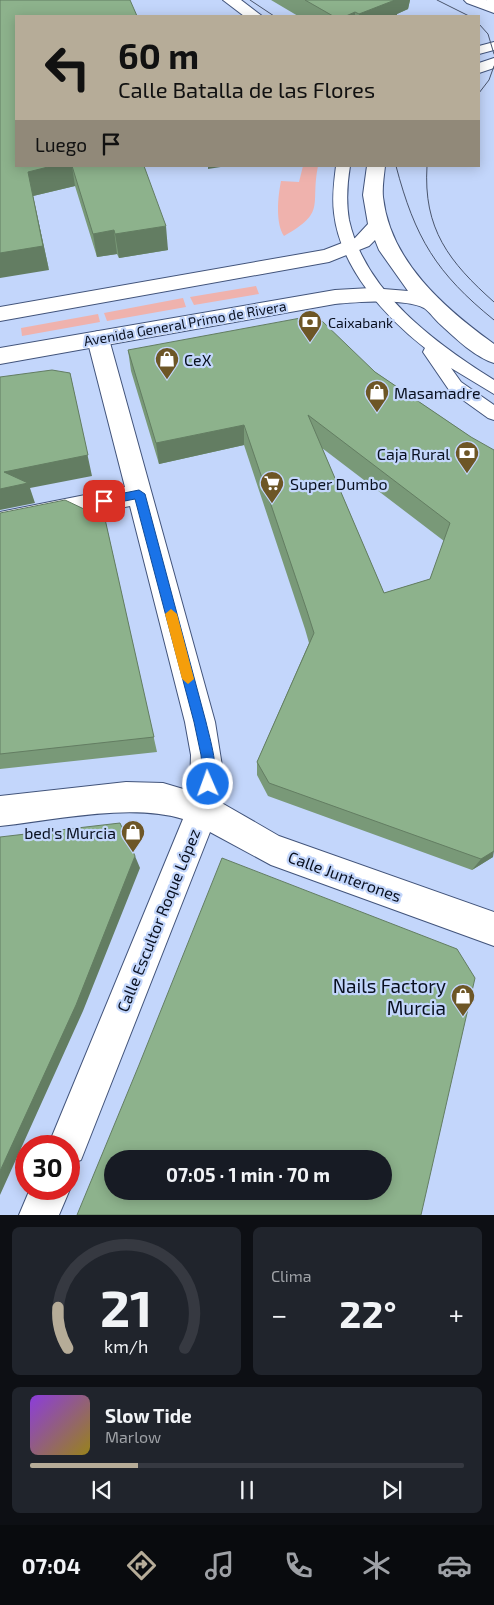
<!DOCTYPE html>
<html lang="es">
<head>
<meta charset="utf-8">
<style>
	body { margin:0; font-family:"Exo 2",sans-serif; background:#20242c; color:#f1f3f6; height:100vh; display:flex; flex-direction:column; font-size:19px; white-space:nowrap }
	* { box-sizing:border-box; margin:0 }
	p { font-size:16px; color:#9ea1a6 }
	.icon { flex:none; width:28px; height:28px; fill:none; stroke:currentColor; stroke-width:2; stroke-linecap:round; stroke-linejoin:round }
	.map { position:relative; height:1215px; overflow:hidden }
	.panel { display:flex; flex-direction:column; gap:12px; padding:12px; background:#0d0f14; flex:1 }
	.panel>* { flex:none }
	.banner { position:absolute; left:15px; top:15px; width:465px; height:152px; border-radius:0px; box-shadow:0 2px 12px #0003; background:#b6ac98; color:#111; overflow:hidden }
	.speed { position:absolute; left:15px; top:1135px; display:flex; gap:10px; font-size:25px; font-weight:700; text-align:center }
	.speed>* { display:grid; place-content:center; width:65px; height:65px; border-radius:50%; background:#171b24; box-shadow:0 2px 12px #0003; line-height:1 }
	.speed .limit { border:8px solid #d22; background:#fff; color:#111 }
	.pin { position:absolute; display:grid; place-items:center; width:42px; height:42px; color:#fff; margin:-21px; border-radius:10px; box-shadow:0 2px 8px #0006 }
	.me { position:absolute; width:55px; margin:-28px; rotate:358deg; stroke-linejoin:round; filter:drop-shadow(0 0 4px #0008) }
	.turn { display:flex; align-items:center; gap:18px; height:105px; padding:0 20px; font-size:22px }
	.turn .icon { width:65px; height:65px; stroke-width:2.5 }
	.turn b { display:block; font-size:35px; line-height:42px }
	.then { display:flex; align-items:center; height:48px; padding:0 20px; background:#0003; gap:10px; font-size:19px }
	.big { font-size:38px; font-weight:700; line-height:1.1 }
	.panel .widget { flex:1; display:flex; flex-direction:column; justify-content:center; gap:8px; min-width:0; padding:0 18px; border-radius:8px; background:#20242c }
	.panel .dial { align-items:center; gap:0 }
	.dial svg { height:130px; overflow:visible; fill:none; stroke:#363941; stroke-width:7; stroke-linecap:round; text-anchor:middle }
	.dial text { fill:#f1f3f6; stroke:none }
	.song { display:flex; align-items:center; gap:15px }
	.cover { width:60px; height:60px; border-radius:8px; background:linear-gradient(135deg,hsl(270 70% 55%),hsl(50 70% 35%)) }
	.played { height:5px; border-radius:2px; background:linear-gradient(90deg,#b6ac98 25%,#363941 25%) }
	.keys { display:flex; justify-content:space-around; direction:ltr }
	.heat { display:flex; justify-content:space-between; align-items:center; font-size:28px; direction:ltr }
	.panel .tiles { flex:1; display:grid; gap:12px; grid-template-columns:1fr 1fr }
	.widget:last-child { grid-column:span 2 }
	.trip { position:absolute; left:104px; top:1150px; width:288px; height:50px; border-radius:25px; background:#171b24; box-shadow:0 2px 12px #0003; font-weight:700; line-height:50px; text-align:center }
	.menu { display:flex; height:80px; justify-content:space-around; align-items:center; background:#090b0e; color:#9ea1a6 }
	.menu .icon { width:35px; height:35px }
	.menu .current { color:#b6ac98 }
	.menu b { font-size:22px; color:#f1f3f6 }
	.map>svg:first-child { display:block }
</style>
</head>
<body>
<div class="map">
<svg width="494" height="1215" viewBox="0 0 494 1215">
	<rect width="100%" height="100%" fill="#c3d6fb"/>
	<path fill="#efb2ad" d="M303 166H318C310 206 327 212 284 236 275 223 278 196 281 181L299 182Z
		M256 286 259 294 194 305 190 297Z
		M183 298 186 307 107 321 104 313Z
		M98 314 100 322 22 336 21 328Z"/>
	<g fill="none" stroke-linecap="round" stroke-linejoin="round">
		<g stroke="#42547b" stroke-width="2">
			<path id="service" d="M494 42V50L479 54V46Z
				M336 166H350C347 184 346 202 349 220 365 292 435 343 494 380V394L451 368 461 382 494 405V420L488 418 449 390 423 352 425 348C384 316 340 267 334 213 332 197 334 182 336 166Z"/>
		</g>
		<g stroke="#42547b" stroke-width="2">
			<path id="minor" d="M486 0H494V6L489 4Z
				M98 331 106 334 109 339 215 722 222 766 220 802 279 836 494 912V946L271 865 210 832 81 1160 69 1164V1146H48L183 819C130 803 56 820 0 826V796L126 782 163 783 190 791 191 755 185 722 130 506 0 532V512L125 487 87 339 90 334Z
				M69 1187 70 1189 59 1215H19L30 1189Z"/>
		</g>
		<g stroke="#42547b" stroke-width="2">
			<path id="primary" d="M223 0H241L262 16H244Z
				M464 0H486L494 3V13L467 3Z
				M494 58V68L479 73V63Z
				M367 166H385C384 176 382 187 383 197 390 261 444 308 494 344V363C475 357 455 338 441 325 435 320 430 312 424 308 405 298 357 302 335 304L0 364V348L335 290 371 288 408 291 379 250 375 240 369 246 329 262 0 321V307L324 250 355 238 368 224 363 195Z"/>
		</g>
		<use href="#service" fill="#fff" fill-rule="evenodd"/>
		<use href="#minor" fill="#fff" fill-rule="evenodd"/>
		<use href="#primary" fill="#fff" fill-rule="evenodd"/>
		<path stroke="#4a556d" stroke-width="1" d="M250 0 274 16
			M437 0 469 16
			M479 24 488 34 494 54
			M479 93 489 80 494 66
			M396 166C415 238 436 273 494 320
			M427 166C423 229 449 262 494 302"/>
	</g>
	<path fill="#799978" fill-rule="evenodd" d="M271 0H410L408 9 397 14V16H298Z
		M16 166H144L168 250 119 258 117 254 97 257 75 186 33 196 49 270Z
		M128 350 375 372 471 437 493 857 472 870 268 796 257 775V762L309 643 305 629 244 445 159 464 131 371ZM322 448 444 541 430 579 384 593Z
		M0 513 105 519 157 752 0 769Z"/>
	<path fill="#637d62" d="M395 0H410L408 9 397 14V16H359V14Z
		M355 12V16H346Z
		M52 166H72L75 186 33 196 49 270 0 278V253L28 172Z
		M208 166H227L208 169Z
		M166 226 168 250 119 258 115 234Z
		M114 230 117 254 97 257 93 234Z
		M70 373 92 476 30 488 35 503 0 510V489L4 472Z
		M244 425V445L159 464 156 443Z
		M494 851 493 857 472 870 481 859Z
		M135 856 140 868 83 1011 0 1195V1171Z"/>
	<path fill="#8db28c" stroke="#637d62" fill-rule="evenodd" d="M0 0H130L137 16H16V166H52L28 172 43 246 0 253Z
		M305 0H395L359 14 355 12 346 16H333Z
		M72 166H144L166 226 115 234 114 230 93 234Z
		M306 317 322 321 375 372 471 437 494 450V851L481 859 269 783 257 762 314 633 307 611 244 425 156 443 128 350ZM308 415 450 523 430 579 384 593Z
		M52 370 70 373 88 455 4 472 28 483 0 489V377Z
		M65 500 105 519 154 737 0 754V513Z
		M120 823 135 856 76 1005 0 1171V837Z
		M222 858 457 949 475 978 421 1215H77L139 1065ZM112 1159H382V1191H112Z"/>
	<path fill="#1a73e8" stroke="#114b97" d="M139 490 145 494 206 722C210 739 220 772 213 788L208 790 204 788 201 755 194 722 135 499 104 505 99 501 104 497Z"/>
	<path fill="#f59e0b" d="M171 609 177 614 194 679 188 684 182 679 165 614Z"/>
	<defs>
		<g id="bank-pin" transform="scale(1.25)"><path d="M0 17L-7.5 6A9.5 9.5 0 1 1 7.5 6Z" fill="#6d5626" stroke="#c3d6fb"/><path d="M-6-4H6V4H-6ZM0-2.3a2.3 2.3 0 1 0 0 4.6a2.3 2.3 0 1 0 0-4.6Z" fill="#fff"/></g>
		<g id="shop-pin" transform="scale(1.25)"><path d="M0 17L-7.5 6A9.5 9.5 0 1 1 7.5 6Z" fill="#6d5626" stroke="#c3d6fb"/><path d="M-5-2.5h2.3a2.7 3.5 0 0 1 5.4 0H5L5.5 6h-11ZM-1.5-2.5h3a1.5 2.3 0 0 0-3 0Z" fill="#fff"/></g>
		<g id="supermarket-pin" transform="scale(1.25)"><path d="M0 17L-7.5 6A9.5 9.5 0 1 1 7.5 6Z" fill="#6d5626" stroke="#c3d6fb"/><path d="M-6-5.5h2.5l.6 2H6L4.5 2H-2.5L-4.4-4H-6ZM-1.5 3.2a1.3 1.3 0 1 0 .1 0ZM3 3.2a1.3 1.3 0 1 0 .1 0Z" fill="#fff"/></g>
	</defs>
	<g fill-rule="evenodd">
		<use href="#bank-pin" x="310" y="322"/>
		<use href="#shop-pin" x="167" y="359"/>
		<use href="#shop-pin" x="377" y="392"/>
		<use href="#bank-pin" x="467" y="453"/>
		<use href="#supermarket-pin" x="272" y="483"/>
		<use href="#shop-pin" x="133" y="832"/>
		<use href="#shop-pin" x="463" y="996"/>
	</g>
	<g text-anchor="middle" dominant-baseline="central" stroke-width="4.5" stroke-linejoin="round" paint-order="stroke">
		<g font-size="14" fill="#091020" stroke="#c3d6fb" text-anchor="start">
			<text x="328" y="322">Caixabank</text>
		</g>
		<g font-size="14" fill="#091020" stroke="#c3d6fb">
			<text transform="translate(185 323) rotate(-10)">Avenida General Primo de Rivera</text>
		</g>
		<g font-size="16" fill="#091020" stroke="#c3d6fb" text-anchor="start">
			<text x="184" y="359">CeX</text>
			<text x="394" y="392">Masamadre</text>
			<text x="450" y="453" text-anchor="end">Caja Rural</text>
			<text x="290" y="483">Super Dumbo</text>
			<text x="116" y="832" text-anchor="end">bed's Murcia</text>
		</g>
		<g font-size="16" fill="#091020" stroke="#c3d6fb">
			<text transform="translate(345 876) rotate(20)">Calle Junterones</text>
			<text transform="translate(158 920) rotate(-68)">Calle Escultor Roque López</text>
		</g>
		<g font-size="19" fill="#091020" stroke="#c3d6fb" text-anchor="end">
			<text x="446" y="985">Nails Factory<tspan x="446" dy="22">Murcia</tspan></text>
		</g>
	</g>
</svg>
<div class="speed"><div class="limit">30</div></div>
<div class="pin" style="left:104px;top:501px;background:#d93025"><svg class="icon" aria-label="arrive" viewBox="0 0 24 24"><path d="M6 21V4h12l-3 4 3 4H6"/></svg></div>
<svg class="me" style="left:208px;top:784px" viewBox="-20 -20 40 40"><circle r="17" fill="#1a73e8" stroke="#fff" stroke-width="3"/><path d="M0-11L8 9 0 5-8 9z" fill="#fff"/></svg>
<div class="trip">07:05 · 1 min · 70 m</div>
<div class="banner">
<div class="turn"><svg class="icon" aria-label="left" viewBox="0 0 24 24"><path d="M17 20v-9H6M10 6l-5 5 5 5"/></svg><div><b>60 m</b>Calle Batalla de las Flores</div></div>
<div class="then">Luego<svg class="icon" aria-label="arrive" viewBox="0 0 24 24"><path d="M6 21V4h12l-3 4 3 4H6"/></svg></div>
</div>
</div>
<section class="panel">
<div class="tiles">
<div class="widget dial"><svg viewBox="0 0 100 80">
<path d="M14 69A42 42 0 1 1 86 69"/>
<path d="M14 69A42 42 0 0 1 8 44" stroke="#b6ac98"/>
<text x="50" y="56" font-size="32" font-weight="700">21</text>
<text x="50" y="72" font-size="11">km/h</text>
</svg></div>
<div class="widget"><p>Clima</p>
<div class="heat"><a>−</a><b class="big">22°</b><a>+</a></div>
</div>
<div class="widget">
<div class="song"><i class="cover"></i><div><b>Slow Tide</b><p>Marlow</p></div></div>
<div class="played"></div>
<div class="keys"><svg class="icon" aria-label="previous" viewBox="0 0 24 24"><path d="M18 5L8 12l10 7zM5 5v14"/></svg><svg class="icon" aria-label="pause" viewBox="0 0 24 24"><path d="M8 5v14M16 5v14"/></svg><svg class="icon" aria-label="next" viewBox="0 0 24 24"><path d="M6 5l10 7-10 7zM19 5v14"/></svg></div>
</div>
</div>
</section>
<nav class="menu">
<b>07:04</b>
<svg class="icon current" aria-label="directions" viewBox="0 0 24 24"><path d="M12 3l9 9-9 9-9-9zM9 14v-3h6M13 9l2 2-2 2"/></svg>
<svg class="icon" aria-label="music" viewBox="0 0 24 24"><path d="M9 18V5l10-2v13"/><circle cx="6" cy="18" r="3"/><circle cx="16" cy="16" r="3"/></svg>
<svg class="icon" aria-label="phone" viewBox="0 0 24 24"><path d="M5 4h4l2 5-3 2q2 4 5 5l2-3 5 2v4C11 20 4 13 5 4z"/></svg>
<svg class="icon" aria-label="climate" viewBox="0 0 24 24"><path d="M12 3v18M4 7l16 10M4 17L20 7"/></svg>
<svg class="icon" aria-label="car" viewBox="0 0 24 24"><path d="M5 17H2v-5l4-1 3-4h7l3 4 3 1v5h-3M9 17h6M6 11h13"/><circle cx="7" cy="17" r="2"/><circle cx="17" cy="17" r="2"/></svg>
</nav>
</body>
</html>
